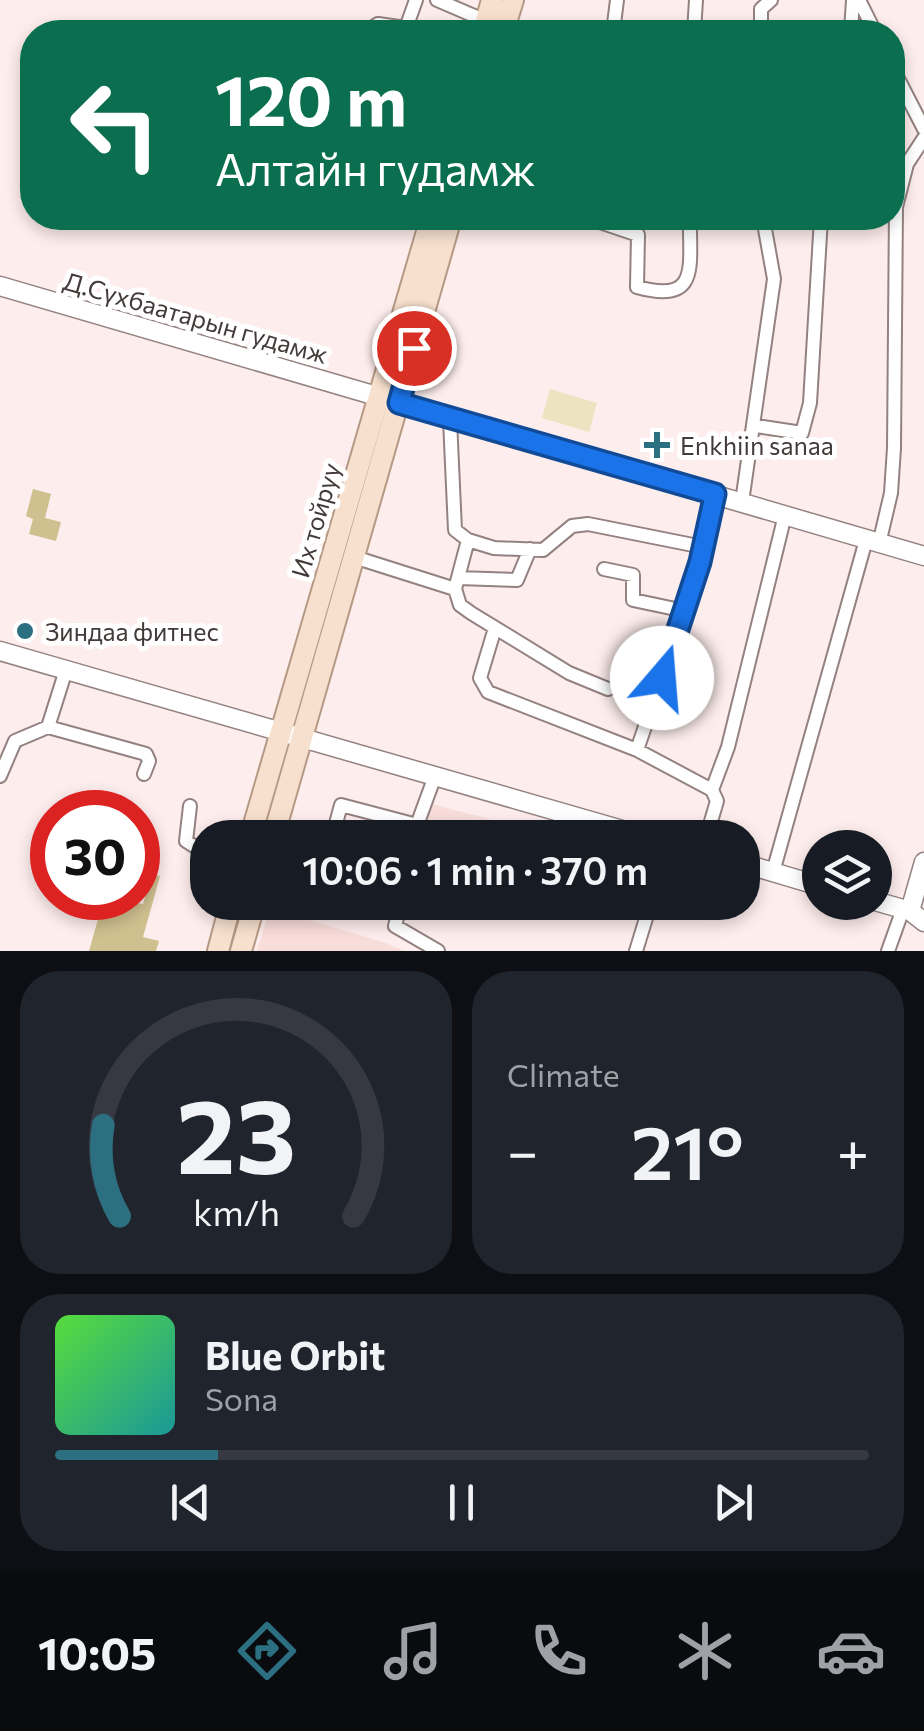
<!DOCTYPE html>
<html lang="en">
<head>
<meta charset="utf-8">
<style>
	body { margin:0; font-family:Commissioner,sans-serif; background:#20242c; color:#f1f3f6; height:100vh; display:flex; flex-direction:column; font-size:38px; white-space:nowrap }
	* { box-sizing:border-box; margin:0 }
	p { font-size:32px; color:#9ea1a6 }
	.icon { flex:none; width:55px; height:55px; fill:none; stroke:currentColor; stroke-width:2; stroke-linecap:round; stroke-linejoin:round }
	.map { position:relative; height:951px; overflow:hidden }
	.panel { display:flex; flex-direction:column; gap:20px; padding:20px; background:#0d0f14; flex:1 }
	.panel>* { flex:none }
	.banner { position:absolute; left:20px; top:20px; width:885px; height:210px; border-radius:40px; box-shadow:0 5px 15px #0003; background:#0b6e4f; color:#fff; overflow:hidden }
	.controls { position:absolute; left:802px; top:830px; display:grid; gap:20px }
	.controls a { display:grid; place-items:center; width:90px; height:90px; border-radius:50%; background:#171b24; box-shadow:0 5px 15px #0003; font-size:50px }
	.speed { position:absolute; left:30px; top:790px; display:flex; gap:20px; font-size:50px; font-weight:700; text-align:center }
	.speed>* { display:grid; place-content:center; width:130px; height:130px; border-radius:50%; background:#171b24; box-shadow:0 5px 15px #0003; line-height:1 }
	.speed .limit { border:15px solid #d22; background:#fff; color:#111 }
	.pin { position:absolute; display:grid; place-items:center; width:85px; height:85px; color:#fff; margin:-42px; border:5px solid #fff; border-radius:50%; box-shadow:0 2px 10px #0007 }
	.me { position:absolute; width:110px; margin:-55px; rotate:18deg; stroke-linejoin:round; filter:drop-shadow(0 0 8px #0008) }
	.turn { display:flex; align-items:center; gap:35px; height:210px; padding:0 30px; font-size:45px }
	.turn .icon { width:130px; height:130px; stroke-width:2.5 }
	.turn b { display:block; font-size:70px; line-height:85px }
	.big { font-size:75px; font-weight:600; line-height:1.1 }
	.panel .card { flex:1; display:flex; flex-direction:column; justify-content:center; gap:15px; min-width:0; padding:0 35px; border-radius:40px; background:#20242c }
	.panel .dial { align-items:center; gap:0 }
	.dial svg { height:260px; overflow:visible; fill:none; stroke:#363941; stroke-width:7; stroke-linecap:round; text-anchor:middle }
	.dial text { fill:#f1f3f6; stroke:none }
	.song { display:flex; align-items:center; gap:30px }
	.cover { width:120px; height:120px; border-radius:15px; background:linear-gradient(135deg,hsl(110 70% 55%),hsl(180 70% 35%)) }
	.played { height:10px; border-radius:5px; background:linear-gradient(90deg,#2c6f80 20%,#363941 20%) }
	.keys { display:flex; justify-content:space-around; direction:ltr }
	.heat { display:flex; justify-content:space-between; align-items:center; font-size:55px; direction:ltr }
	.panel .tiles { flex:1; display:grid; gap:20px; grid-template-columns:1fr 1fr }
	.card:last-child { grid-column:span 2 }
	.trip { position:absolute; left:190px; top:820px; width:570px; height:100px; border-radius:40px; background:#171b24; box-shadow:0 5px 15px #0003; font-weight:600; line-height:100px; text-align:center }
	.tabs { display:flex; height:160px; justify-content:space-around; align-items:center; background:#090b0e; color:#9ea1a6 }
	.tabs .icon { width:70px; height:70px }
	.tabs .on { color:#2c6f80 }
	.tabs b { font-size:45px; color:#f1f3f6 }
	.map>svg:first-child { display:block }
</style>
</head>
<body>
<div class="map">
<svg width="924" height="951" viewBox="0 0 924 951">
	<rect width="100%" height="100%" fill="#fdedec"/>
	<path fill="#f9ddda" d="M432 804 515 826 511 837H422Z
		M270 908 386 943 404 951H257Z"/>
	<path fill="#eee3c0" d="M550 389 597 403 589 432 542 418Z"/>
	<path fill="#cfc08f" d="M33 489 51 494 45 518 61 522 56 541 29 534 33 519 26 516Z
		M138 870 160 876 143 937 159 941 156 951H89L104 898 143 904 149 882 138 878Z"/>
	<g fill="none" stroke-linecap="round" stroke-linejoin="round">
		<g stroke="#938280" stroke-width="16">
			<path id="street" d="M437 0 486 21
				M859 0 875 32
				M366 32 378 24 406 28 416 0
				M613 32 617 0
				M694 32 696 0
				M761 32V9L771 0
				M851 32 853 0
				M892 67 924 129
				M512 218H555
				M588 218 638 235 637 287C701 305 689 265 690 218
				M450 420 455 530 468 540 455 589
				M756 426 802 433 810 403 821 218
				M742 502 774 279 763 218
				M468 540 494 548 543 550 572 526 588 524 703 547
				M879 544 891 493 894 448 896 207 907 164 924 138
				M354 557 455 589 460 605 471 613 569 673 608 689
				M604 569 633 575V600L685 611
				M458 578 517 580 530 549
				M495 628 480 678 488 692 637 750 712 790
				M48 727 66 670
				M637 750 701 562 715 494
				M0 776 15 741 48 727 146 754 149 761 144 774
				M190 806 186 841 208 855
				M332 838 341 805 417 825 435 776
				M706 838 717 801 712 790 728 747 785 515
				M773 872 866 540
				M401 902 395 926 438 951
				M312 905V902
				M636 951 651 902
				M888 951 903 909"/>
		</g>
		<g stroke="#938280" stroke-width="21">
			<path id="secondary" d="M0 286 924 556
				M0 651 650 838
				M742 863 820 886
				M875 901 910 911 924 922
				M910 911 924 862"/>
		</g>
		<g stroke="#b59985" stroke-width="24">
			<path id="primary" d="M483 32 492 0
				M503 32 513 0
				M250 838 431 218
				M273 838 451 218
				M218 951 231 902
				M241 951 255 902"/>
		</g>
		<use href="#street" stroke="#fff" stroke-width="12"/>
		<use href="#secondary" stroke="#fff" stroke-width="18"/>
		<use href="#primary" stroke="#f8e0ce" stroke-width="20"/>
	</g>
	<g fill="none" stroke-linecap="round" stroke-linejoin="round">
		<g stroke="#114b97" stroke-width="25">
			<path id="route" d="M414 348 399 403 715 494 700 562 662 678"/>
		</g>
		<use href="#route" stroke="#1a73e8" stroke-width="18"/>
	</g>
	<g fill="#2c6f80" stroke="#fff" stroke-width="4">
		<path d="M652 430h10v10h10v10h-10v10h-10v-10h-10v-10h10z"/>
		<circle cx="25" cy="631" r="10"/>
	</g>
	<g text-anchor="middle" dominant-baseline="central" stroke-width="10" stroke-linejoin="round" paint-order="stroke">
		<g font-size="25" fill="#423b3a" stroke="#fff">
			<text transform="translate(196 317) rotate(16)">Д.Сүхбаатарын гудамж</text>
			<text transform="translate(315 520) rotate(-74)">Их тойруу</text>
		</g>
		<g font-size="25" fill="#423b3a" stroke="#fff" text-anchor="start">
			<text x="680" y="445">Enkhiin sanaa</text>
			<text x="45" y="631">Зиндаа фитнес</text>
		</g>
	</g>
</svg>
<div class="controls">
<a><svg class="icon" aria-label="layers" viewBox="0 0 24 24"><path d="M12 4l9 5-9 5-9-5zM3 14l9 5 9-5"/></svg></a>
</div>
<div class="speed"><div class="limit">30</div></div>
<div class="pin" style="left:414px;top:348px;background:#d93025"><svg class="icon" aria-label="arrive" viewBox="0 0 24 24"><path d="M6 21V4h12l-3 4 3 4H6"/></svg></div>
<svg class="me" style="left:662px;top:678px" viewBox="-20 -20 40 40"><circle r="19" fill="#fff"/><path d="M0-13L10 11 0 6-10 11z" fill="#1a73e8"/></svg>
<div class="trip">10:06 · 1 min · 370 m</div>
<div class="banner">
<div class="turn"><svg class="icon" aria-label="left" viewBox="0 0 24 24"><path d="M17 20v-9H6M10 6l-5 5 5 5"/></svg><div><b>120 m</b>Алтайн гудамж</div></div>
</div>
</div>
<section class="panel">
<div class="tiles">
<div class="card dial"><svg viewBox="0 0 100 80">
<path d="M14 69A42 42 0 1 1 86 69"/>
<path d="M14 69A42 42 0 0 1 9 41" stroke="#2c6f80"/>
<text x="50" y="56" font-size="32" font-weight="700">23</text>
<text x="50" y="72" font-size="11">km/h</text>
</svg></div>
<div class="card"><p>Climate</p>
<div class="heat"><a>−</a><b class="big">21°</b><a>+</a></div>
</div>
<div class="card">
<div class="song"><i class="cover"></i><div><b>Blue Orbit</b><p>Sona</p></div></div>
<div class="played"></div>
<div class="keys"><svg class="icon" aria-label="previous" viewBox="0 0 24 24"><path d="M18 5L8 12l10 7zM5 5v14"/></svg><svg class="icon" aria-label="pause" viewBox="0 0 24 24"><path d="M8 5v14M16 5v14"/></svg><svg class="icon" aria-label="next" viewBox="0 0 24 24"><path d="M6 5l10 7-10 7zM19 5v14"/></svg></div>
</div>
</div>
</section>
<nav class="tabs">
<b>10:05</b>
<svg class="icon on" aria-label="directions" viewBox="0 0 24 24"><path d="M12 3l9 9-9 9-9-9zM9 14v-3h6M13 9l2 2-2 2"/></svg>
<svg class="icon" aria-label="music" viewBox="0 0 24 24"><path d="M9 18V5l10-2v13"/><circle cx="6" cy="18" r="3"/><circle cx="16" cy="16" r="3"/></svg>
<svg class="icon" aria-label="phone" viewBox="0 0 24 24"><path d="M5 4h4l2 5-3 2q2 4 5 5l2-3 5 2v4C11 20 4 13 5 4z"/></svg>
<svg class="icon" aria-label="climate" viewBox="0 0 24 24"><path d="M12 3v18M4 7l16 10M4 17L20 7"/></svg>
<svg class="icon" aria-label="car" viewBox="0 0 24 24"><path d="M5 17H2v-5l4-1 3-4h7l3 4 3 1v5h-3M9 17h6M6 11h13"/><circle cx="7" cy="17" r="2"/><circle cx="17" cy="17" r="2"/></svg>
</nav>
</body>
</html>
